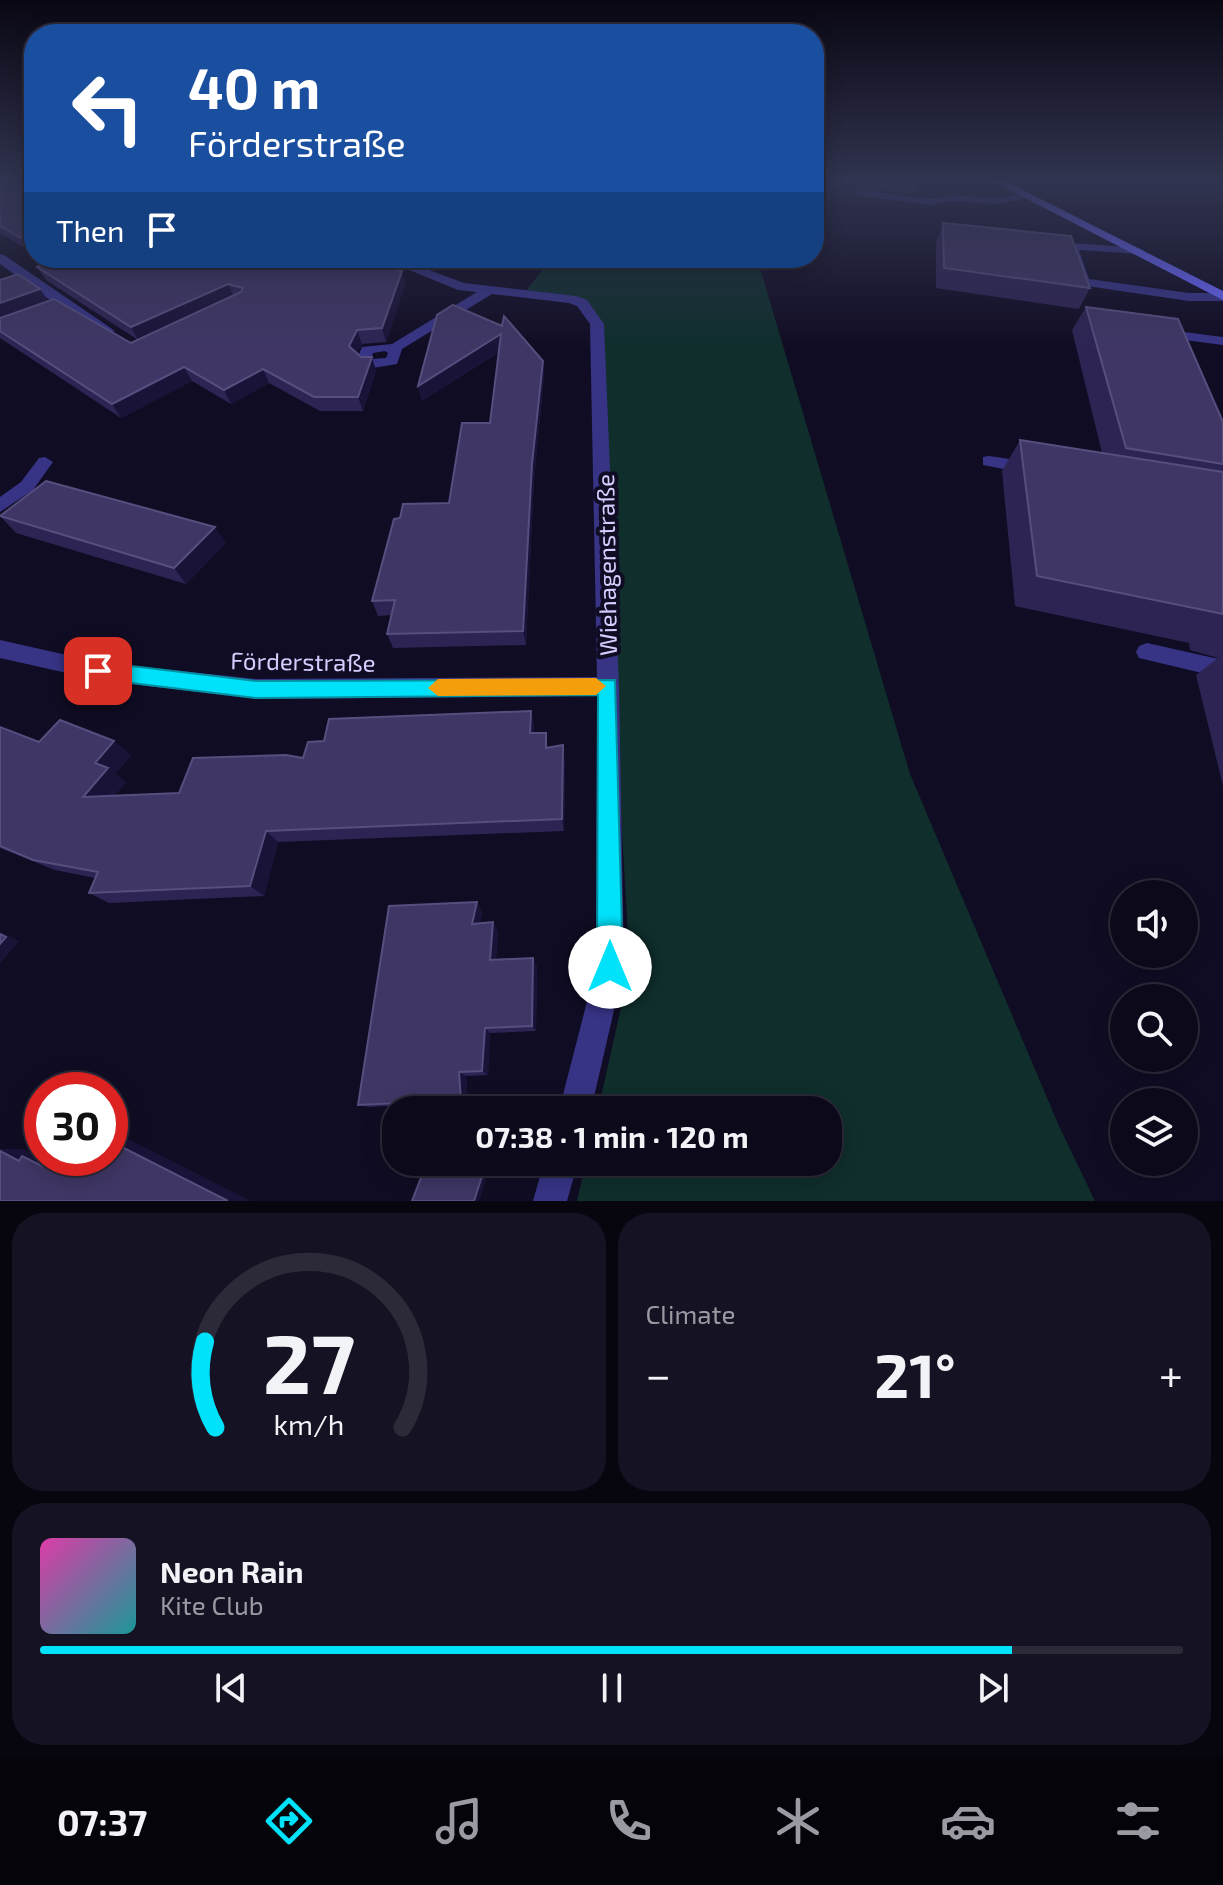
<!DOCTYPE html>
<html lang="en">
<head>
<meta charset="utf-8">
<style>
	body { margin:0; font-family:"Exo 2",sans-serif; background:#151223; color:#f1f3f6; height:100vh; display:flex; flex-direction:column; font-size:30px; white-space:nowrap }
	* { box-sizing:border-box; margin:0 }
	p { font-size:26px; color:#9a9aa2 }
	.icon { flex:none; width:44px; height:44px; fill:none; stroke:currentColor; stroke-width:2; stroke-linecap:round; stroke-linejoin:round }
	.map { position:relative; height:1201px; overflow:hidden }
	.drawer { display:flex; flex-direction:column; gap:12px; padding:12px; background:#07050e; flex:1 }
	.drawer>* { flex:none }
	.guide { position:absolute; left:24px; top:24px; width:800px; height:244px; border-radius:32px; box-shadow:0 4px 20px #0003,0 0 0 2px #2c2a39; background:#1a4fa0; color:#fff; overflow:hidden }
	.controls { position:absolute; left:1110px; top:880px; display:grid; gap:16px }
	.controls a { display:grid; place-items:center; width:88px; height:88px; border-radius:50%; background:#0c091a; box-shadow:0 4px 20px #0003,0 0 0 2px #2c2a39; font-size:40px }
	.speed { position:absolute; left:24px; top:1072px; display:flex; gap:16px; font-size:40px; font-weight:700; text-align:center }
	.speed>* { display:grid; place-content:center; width:104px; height:104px; border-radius:50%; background:#0c091a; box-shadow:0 4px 20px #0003,0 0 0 2px #2c2a39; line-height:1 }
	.speed .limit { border:12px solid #d22; background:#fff; color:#111 }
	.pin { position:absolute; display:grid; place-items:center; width:68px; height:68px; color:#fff; margin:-34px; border-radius:16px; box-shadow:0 4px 12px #0006 }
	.me { position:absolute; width:88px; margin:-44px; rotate:0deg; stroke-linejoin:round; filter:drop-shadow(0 0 6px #0008) }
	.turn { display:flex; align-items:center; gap:28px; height:168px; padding:0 32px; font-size:36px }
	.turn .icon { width:104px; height:104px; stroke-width:2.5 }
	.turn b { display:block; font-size:56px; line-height:68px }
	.then { display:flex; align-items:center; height:76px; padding:0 32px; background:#0003; gap:16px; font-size:30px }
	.big { font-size:60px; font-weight:700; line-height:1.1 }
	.drawer .widget { flex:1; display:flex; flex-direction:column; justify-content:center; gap:12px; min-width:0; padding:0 28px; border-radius:32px; background:#151223 }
	.drawer .dial { align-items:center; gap:0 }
	.dial svg { height:208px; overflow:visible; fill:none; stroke:#2c2a39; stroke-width:7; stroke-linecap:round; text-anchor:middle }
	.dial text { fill:#f1f3f6; stroke:none }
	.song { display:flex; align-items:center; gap:24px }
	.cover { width:96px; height:96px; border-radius:12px; background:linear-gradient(135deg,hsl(320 70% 55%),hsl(180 70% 35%)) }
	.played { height:8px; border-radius:4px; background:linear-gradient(90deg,#00e1fa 85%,#2c2a39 85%) }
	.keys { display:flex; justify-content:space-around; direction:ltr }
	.heat { display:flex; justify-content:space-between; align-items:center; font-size:44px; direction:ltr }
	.drawer .tiles { flex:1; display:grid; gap:12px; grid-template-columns:1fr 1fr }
	.widget:last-child { grid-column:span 2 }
	.trip { position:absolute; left:382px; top:1096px; width:460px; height:80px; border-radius:32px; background:#0c091a; box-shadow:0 4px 20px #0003,0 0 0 2px #2c2a39; font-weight:700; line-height:80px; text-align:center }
	.tabs { display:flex; height:128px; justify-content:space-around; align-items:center; background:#05040a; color:#9a9aa2 }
	.tabs .icon { width:56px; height:56px }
	.tabs .on { color:#00e1fa }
	.tabs b { font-size:36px; color:#f1f3f6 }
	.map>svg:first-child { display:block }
</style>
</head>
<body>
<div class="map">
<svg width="1223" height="1201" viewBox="0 0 1223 1201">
	<rect width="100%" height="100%" fill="#100c23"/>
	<path fill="#0f2e2c" d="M519 258H757L910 774 1059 1126 1095 1201H577L586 1162H828V1110H598L630 967 614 699 601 325C590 294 553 297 525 292L544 268Z"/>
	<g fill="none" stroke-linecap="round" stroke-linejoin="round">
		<path fill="#373486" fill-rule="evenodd" d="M860 190 930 199 951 195 998 198 1028 193 1033 196 998 204 951 201 930 205 856 195Z
			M1072 243 1139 248 1145 251 1139 254 1079 250 1089 279 1189 293H1223V301H1189L1080 285 1066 246Z
			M1176 331 1223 337V345L1185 340 1190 352 1178 355 1169 335Z
			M989 456 1030 462 1038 468 1030 474 983 465V457Z
			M45 457 53 462 33 490 0 512V497L21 482 39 458Z
			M1147 643 1223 660V678L1139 658 1136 652 1139 646Z"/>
		<path fill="#373486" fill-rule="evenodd" d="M0 254 4 255 115 331 103 334 63 309 47 311V305L54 303 0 264Z
			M380 258H397L464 283 576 296 587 300 604 324 619 686 624 967 591 1110H559L596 967 597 696 256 699 98 680 0 658V640L98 662 256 679 597 677 590 324 577 306 569 303 492 294 402 349 397 364 367 369 356 361 362 347 392 344 477 292 458 290ZM385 351 388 353 386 358 371 359 373 353Z
			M544 1162H578L567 1201H533Z"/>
		<path fill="#6966ff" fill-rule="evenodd" d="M992 181H1005L1223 291V300Z"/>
	</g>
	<path fill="#2d2453" d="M0 181H34V253L0 233Z
		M877 181H918L914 194 876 189Z
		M943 223 1090 288 1079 309 936 288V242Z
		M42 258H373H372L405 284 386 342 362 344 357 353 376 371 363 411H320L269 383 231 404 192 381 121 418 0 338V280L48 301 131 343 138 340 46 280 37 267 50 262Z
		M1086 307 1223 422V786L1196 675 1218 658 1190 650 1189 643 1015 606 1002 471 1020 440 1102 453 1072 330Z
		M437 315 543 361 544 376 534 479 526 645 393 648 387 634 391 615 378 616 372 601 400 518 449 503 490 423 499 352 422 401 418 386Z
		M0 516 226 543 186 584 16 533Z
		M531 711 534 725 533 733 548 747 565 759 564 831 278 842 264 896 109 903 89 893 95 878 55 870 0 848V727L39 742 131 755 115 774 126 782 114 796 179 793 303 758 324 741Z
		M477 902 482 912 480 923 493 922 498 932 496 959 537 966 536 1031 490 1033 488 1075 466 1076 468 1102 370 1107 358 1105Z"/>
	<path fill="#1a1338" d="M402 271 405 284 386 342 382 328Z
		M228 284 234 297 139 341 131 327Z
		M40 289 49 302 0 321V303Z
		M357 330 362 344 353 360 349 346Z
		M501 334 503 349 422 401 418 386Z
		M372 357 376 371 363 411 358 397Z
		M543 361 544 376 534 479 526 645 523 631 532 464Z
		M184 367 192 381 121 418 112 404Z
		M263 369 269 383 231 404 224 390Z
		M215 527 226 543 186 584 174 568Z
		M531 711 534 725 533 747 530 733Z
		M114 741 131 755 115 774 126 782 102 809 83 797 95 763Z
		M563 745 565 759 564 831 562 819Z
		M266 831 278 842 264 896 250 886Z
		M477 902 482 912 478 933 472 924Z
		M493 922 498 932 495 967 490 960Z
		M0 932 19 941 0 964Z
		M533 958 537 966 536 1031 532 1026Z
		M485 1028 490 1033 488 1075 482 1071Z
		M459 1072 466 1076 468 1102 461 1100Z
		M110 1130 251 1201H228L110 1141Z
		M0 1149H23L37 1156H42V1158H53L42 1166 19 1161 0 1151Z
		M474 1162H481L491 1166 479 1201H474Z"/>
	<path fill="#3f3665" stroke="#564e7e" stroke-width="2" d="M0 181H34V245L0 226Z
		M943 223 1071 236 1090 288 944 268Z
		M57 258H371L402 271 382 328 357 330 349 346 361 357H372L358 397H314L263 369 224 390 184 367 112 404 0 331V318L54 299 131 343 241 292 243 288 228 284 131 327 37 267 59 259Z
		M18 274 40 289 0 303V280Z
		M453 305 502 326 504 316 543 361 532 464 523 631 387 634 395 600 372 601 394 519 400 518 403 504 449 503 462 423H490L501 334 418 386 437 315Z
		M1086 307 1178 319 1223 422V464L1126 448Z
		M1020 440 1223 472V614L1037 576Z
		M46 481 215 527 174 568 0 516Z
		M531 711 530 733H546V748L563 745 562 819 266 831 250 886 89 893 98 872 33 860 0 846V727L39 742 60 720 114 741 95 763 108 768 83 797 179 793 193 758 286 755 303 758 308 742 324 741 329 719Z
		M477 902 472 924 493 922 490 960 533 958 532 1026 485 1028 482 1071 459 1072 461 1100 358 1105 389 906Z
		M0 934 6 937 0 944Z
		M110 1141 228 1201H0V1151L19 1161 22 1156 42 1166 48 1158H110Z
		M427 1162H474L485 1167 474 1201H412Z"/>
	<linearGradient id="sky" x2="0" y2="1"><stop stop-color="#090713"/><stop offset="0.52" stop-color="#313450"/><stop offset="1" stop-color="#313450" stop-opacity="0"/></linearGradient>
	<rect width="1223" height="349" fill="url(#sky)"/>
	<path fill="#00e1fa" stroke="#0092a2" stroke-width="2" d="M98 662 256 681 615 680 623 967 619 976 610 980 601 976 597 967 598 695 256 698 98 679 88 671Z"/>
	<path fill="#f59e0b" d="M596 678 606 686 596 695 438 696 428 688 438 679Z"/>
	<g text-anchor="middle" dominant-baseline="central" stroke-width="8" stroke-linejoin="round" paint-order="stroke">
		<g font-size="24" fill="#d4cfff" stroke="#100c23">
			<text transform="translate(606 565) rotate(-91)">Wiehagenstraße</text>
			<text transform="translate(303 661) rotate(1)">Förderstraße</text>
		</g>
	</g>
</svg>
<div class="controls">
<a><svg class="icon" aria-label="sound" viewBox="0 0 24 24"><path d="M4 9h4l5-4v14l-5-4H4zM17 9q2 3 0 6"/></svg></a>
<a><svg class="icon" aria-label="search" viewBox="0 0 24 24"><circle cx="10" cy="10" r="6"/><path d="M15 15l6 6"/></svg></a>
<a><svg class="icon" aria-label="layers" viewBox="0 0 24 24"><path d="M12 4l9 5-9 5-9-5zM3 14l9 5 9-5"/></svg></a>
</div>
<div class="speed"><div class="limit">30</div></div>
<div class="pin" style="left:98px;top:671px;background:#d93025"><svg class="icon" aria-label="arrive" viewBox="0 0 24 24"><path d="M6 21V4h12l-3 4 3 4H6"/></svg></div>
<svg class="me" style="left:610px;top:967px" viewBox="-20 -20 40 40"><circle r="19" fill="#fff"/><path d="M0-13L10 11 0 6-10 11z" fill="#00e1fa"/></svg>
<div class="trip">07:38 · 1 min · 120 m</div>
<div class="guide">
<div class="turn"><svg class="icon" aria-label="left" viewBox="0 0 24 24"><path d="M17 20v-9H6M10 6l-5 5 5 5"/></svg><div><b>40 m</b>Förderstraße</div></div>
<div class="then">Then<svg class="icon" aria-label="arrive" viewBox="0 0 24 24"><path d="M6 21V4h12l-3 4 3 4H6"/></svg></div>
</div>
</div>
<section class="drawer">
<div class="tiles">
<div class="widget dial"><svg viewBox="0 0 100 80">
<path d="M14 69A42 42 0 1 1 86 69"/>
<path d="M14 69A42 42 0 0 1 10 36" stroke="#00e1fa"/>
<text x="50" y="56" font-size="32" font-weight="700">27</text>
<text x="50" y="72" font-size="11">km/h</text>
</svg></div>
<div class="widget"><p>Climate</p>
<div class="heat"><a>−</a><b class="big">21°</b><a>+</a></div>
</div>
<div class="widget">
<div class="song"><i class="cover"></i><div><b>Neon Rain</b><p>Kite Club</p></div></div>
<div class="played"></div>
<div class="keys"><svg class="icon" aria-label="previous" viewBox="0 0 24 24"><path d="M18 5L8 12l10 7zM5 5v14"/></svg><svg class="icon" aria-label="pause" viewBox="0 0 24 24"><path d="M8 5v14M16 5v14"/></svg><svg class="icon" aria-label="next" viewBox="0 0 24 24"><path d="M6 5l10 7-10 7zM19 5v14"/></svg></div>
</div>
</div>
</section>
<nav class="tabs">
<b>07:37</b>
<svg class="icon on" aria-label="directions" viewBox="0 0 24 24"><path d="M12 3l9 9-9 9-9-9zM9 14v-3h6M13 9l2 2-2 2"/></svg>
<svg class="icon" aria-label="music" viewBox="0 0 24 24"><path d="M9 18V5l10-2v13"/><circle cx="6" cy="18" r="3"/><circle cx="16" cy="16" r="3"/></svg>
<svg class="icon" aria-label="phone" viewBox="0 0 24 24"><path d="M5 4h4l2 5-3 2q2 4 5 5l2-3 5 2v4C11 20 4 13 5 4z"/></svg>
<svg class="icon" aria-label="climate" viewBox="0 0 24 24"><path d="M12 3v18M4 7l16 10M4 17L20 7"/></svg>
<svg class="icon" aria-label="car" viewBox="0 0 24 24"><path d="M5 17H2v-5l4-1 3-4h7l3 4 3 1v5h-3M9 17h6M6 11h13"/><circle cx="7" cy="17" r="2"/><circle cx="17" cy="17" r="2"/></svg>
<svg class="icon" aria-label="filters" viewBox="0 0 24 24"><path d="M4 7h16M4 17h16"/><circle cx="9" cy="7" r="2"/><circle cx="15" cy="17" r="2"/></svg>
</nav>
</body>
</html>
